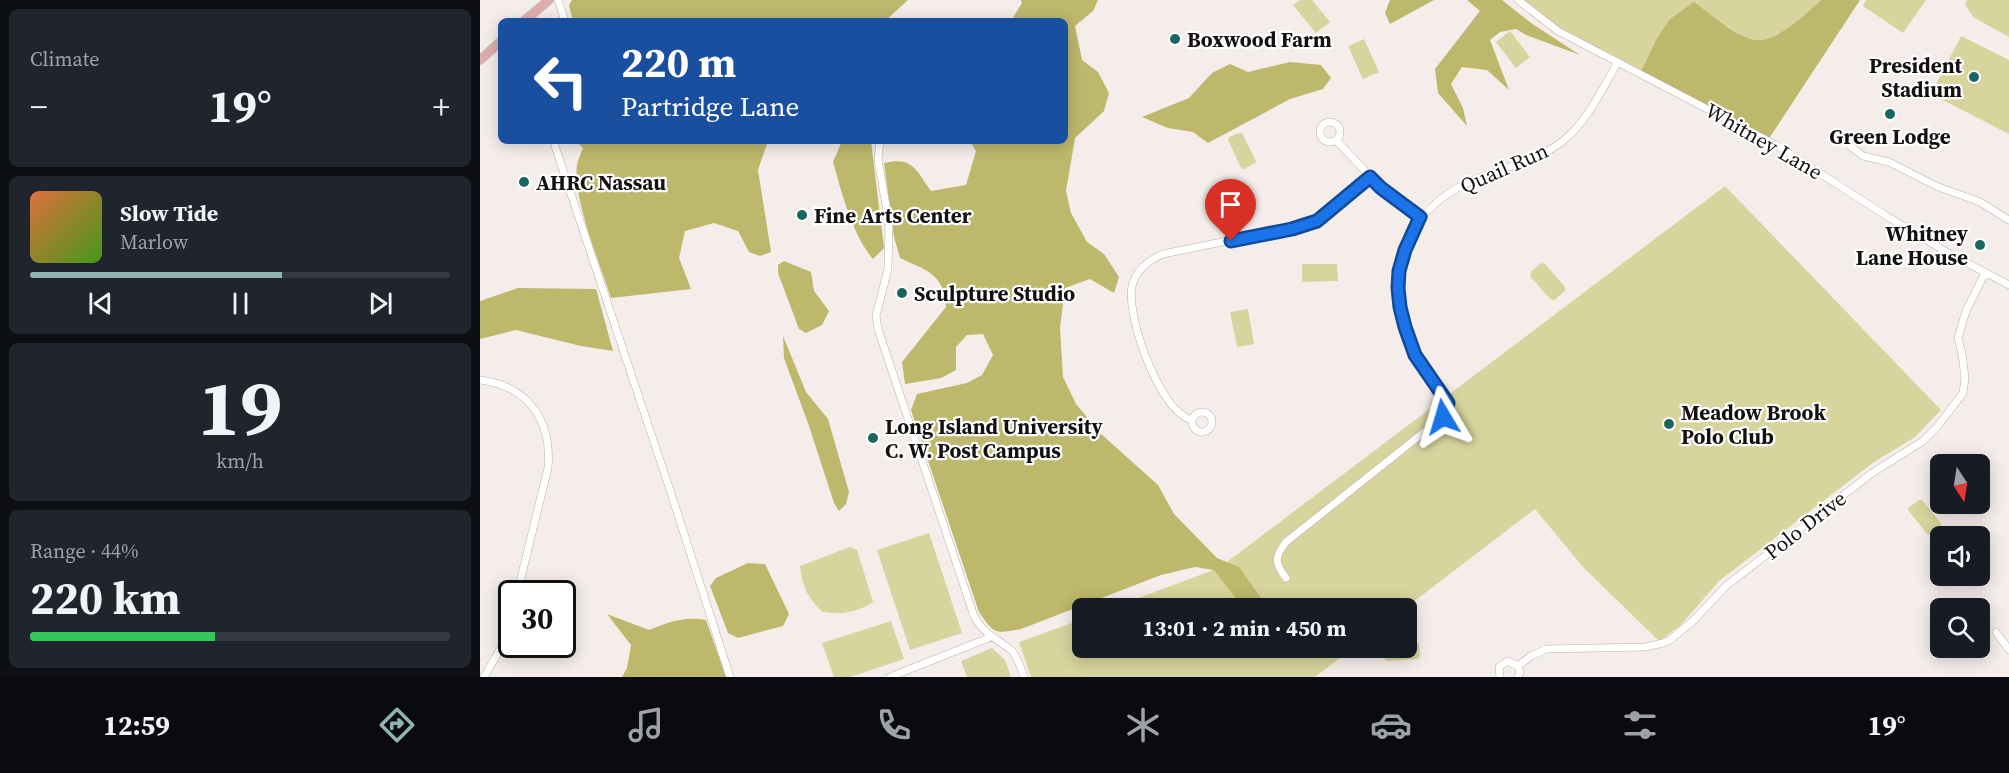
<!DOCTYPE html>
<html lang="en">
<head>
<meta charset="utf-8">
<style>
	body { margin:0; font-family:"Source Serif 4",serif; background:#20242c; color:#f1f3f6; height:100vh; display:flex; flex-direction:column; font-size:22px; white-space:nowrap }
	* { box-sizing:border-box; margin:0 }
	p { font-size:20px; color:#9ea1a6 }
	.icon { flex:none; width:33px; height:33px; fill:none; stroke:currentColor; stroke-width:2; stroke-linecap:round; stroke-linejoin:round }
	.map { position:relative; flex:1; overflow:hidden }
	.details { display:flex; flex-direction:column; gap:9px; padding:9px; background:#0d0f14; width:480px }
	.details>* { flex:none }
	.hud { position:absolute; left:18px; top:18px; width:570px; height:126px; border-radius:9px; box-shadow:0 3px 15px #0003; background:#1a4fa0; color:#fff; overflow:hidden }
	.needle { width:39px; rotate:168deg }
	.controls { position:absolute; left:1450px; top:454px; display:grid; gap:12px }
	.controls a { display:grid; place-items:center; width:60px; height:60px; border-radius:9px; background:#171b24; box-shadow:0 3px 15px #0003; font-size:30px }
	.speed { position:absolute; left:18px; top:580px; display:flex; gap:12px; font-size:30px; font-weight:700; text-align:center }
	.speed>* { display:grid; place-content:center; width:78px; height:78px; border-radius:50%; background:#171b24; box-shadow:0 3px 15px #0003; line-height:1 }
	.speed .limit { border:3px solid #111; border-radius:9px; background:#fff; color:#111 }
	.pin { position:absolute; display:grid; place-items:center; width:51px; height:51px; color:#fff; margin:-62px -26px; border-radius:50% 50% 50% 0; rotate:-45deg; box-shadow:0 0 6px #0007 }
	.pin .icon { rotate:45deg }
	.me { position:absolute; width:66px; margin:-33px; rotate:353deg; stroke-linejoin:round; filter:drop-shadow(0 0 4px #0008) }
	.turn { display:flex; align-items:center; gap:21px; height:126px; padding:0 24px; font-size:27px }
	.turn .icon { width:78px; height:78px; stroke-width:2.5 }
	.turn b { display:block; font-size:42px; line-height:51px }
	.big { font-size:45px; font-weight:700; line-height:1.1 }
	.details .card { flex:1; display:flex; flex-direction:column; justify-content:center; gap:9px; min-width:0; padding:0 21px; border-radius:9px; background:#20242c }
	.details .dial { align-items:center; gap:0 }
	.dial b { font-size:78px; line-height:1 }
	.song { display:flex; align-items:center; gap:18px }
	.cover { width:72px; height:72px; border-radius:9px; background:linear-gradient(135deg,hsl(20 70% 55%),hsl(100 70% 35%)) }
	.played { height:6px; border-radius:3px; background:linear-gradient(90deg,#90b4b3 60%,#363941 60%) }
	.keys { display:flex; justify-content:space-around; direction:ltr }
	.heat { display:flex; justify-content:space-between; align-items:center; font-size:33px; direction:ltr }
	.charge { height:9px; border-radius:4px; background:linear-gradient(90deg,#34c759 44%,#363941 0) }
	.trip { position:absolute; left:592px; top:598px; width:345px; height:60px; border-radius:9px; background:#171b24; box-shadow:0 3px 15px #0003; font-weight:700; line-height:60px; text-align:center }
	.menu { display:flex; height:96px; justify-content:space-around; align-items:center; background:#090b0e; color:#9ea1a6 }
	.menu .icon { width:42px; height:42px }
	.menu .selected { color:#90b4b3 }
	.menu b { font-size:27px; color:#f1f3f6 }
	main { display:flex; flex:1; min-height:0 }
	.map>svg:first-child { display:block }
</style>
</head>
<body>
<main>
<section class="details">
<div class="card"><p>Climate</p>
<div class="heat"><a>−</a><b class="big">19°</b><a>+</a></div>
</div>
<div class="card">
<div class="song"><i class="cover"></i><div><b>Slow Tide</b><p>Marlow</p></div></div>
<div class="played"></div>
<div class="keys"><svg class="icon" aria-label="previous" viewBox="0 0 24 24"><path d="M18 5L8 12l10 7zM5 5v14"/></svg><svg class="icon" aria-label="pause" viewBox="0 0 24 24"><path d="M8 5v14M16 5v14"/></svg><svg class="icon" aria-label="next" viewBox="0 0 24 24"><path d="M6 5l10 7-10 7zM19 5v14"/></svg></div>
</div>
<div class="card dial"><b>19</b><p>km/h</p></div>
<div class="card"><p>Range · 44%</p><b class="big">220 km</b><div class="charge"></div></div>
</section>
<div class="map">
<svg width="1529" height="677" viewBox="0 0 1529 677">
	<rect width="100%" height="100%" fill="#f4ede9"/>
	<path fill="#d7d49d" d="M820 0H832L850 22 836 33 813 5Z
		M1038 0H1341C1329 12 1299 40 1281 41 1268 41 1256 32 1246 25L1177 38 1160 73 1078 31Z
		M1386 0H1446L1423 33 1383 6Z
		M1487 0H1529V37L1493 17 1485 4Z
		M1030 31 1050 57 1036 68 1016 42Z
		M1481 36 1529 60V134L1451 94Z
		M884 39 899 72 883 79 868 46Z
		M759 133H762L776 161 775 163 764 169 761 168 748 140 749 137Z
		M1245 186 1461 410 1435 437 1394 462 1239 581 1200 626 1179 641 1103 567 1055 509 924 609H629L739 568Z
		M1061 263 1065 264 1085 287V291L1074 300 1070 299 1050 276 1051 272Z
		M822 264H857L858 281 822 282Z
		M768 309 774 344 757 347 750 312Z
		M1439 500H1442L1461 523V527L1450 535H1448L1428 510V508Z
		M449 533 482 633 430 650 397 550Z
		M370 547 377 550 393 602C377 612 363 615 343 612 328 599 322 586 320 566Z
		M603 619V648H873L835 677H551L539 642Z
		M411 621 424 659 370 677H354L342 643Z
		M937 642 939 644 940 656 938 659 907 661 904 659 903 648H927V643Z
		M512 648 525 660 531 677H487L481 661Z"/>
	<path fill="#bdb86c" d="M92 0H428L405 21H93L89 5Z
		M541 0H618L613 11 595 26 602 60 618 72 629 93 624 111 595 138 586 191 591 213 607 242 624 254 639 277 634 293 610 279 585 288 580 328 583 377 596 404 620 433 678 485 694 514 737 558 759 567 789 609H764L734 570 715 567 681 575 541 629C515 634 514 634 499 612L431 410 437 394 487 383 502 375 513 355 503 334 487 335 476 347V370L461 378 425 384 422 362 466 307C464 273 447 271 420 258L414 237 404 163C433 156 436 170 451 191L486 185 496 151 490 141H585V21H531L542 3Z
		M910 0H954L910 24 905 13Z
		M987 0H1022L1051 23 1100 55 1046 35 1036 29 1020 32 1010 40 1029 90 1007 70 982 67 971 84 983 108 987 126 958 93 955 69 1000 11Z
		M1341 0H1380L1288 140 1160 73 1177 38 1190 19 1214 2C1230 13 1263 44 1283 40 1302 37 1327 13 1341 0Z
		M810 62 841 65 851 78 843 89 810 99 728 143 713 132 688 128 662 117 709 98 732 73 750 64 768 72Z
		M96 141H288L278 170 291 252 280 256 269 252 258 231 234 223 205 231 199 258 211 289 131 298C121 266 89 190 98 161 99 156 102 152 103 148Z
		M362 141H391L404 248 393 259C372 234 362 193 353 162Z
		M304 261 331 272 334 291 349 311 342 325 326 333 319 329 298 273V265Z
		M38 288 116 289 133 351 101 346 36 330 0 339V301Z
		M303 336 326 392 348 419 369 492 366 504 359 511 354 503 329 426 304 358Z
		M268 563 285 564 309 614 303 626 258 638 248 633 230 586 236 578Z
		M127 614 169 630C189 622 204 616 226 620L246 677H142L147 668 151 645Z"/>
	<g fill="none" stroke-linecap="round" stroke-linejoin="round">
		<g stroke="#b9b2af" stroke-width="8">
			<path id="minor" d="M78 0 85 21
				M1038 0 1078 31 1296 145 1408 217 1470 254 1529 285
				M840 132a10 10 0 1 1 20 0a10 10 0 1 1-20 0Z
				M856 140 901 188 940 217
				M75 141V146L191 493 250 677
				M400 141 398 160 409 222 408 269 396 316 398 329 494 616C505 636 516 637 532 651 538 658 541 668 544 677
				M1370 146 1383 156 1409 162 1456 186 1500 202 1529 220
				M0 380C49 386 72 421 68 468L37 594
				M712 422a10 10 0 1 1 20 0a10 10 0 1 1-20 0Z
				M712 420C680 413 646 316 652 286 656 270 669 260 683 254L831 224 849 212 890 177
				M806 578C795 564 794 557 806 542L963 417 968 403C962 393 955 382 948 372 944 366 938 360 935 354 904 291 917 218 983 185 1016 168 1053 164 1083 141 1108 121 1122 89 1138 62
				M1516 632 1529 650
				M1038 666 1051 656 1066 649 1166 647 1183 643 1190 640 1213 621 1246 586 1392 473 1443 441 1457 427 1483 393 1485 378 1482 354 1478 338 1486 311 1505 273
				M4 677 22 646 32 617
				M410 677 511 637
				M1020 677 1019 667 1028 661 1038 666 1040 672 1038 677"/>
		</g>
		<g stroke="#cbcaca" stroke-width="10">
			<path id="major" d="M44 21 69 0
				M0 60 21 41"/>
		</g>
		<use href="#minor" stroke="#fff" stroke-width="7"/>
		<use href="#major" stroke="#dcafad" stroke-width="9"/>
	</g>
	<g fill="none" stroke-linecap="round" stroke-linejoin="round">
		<g stroke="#114b97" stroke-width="15">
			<path id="route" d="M751 241 812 229 837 221 890 177 901 188 940 217 925 250 919 271 918 288 920 307 925 327 935 355 968 403 963 417"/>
		</g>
		<use href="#route" stroke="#1a73e8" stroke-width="10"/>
	</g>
	<g fill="#196661" stroke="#fff" stroke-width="2">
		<circle cx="695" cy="39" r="6"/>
		<circle cx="1494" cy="77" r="6"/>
		<circle cx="1410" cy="114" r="6"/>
		<circle cx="44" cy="182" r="6"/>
		<circle cx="322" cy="215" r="6"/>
		<circle cx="1500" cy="245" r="6"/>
		<circle cx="422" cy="293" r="6"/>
		<circle cx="1189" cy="424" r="6"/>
		<circle cx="393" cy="438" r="6"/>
	</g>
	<g text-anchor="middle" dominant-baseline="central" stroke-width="4.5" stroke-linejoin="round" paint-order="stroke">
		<g font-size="21" font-weight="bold" fill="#13100f" stroke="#fff" text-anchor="start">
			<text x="707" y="39">Boxwood Farm</text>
			<text x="1482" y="65" text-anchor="end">President<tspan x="1482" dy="24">Stadium</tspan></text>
			<text x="1410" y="136" text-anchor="middle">Green Lodge</text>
			<text x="56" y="182">AHRC Nassau</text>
			<text x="334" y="215">Fine Arts Center</text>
			<text x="1488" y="233" text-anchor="end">Whitney<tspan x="1488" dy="24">Lane House</tspan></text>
			<text x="434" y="293">Sculpture Studio</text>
			<text x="1201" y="412">Meadow Brook<tspan x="1201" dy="24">Polo Club</tspan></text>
			<text x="405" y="426">Long Island University<tspan x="405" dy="24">C. W. Post Campus</tspan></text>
		</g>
		<g font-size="21" fill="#13100f" stroke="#fff">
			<text transform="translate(1284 141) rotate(30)">Whitney Lane</text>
			<text transform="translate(1024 168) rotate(-24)">Quail Run</text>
			<text transform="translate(1325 525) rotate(-38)">Polo Drive</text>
		</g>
	</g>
</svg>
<div class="controls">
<a><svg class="needle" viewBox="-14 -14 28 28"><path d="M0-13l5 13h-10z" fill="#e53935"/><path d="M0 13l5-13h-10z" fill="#9ea1a6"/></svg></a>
<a><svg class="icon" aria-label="sound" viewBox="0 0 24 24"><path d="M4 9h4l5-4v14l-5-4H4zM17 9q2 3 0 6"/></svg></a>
<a><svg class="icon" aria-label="search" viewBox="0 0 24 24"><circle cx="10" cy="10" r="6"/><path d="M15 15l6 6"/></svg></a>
</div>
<div class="speed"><div class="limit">30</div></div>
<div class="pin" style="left:751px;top:241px;background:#d93025"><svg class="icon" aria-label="arrive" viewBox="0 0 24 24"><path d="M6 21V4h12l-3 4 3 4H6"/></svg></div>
<svg class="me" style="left:963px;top:417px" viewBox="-20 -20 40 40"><path d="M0-17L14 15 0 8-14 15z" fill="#1a73e8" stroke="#fff" stroke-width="4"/></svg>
<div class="trip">13:01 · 2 min · 450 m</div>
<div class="hud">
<div class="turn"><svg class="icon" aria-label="left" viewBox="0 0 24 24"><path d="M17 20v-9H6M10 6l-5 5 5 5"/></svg><div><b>220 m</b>Partridge Lane</div></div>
</div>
</div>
</main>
<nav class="menu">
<b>12:59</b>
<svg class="icon selected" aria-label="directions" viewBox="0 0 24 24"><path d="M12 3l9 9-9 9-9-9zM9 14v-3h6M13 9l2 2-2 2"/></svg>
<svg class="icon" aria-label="music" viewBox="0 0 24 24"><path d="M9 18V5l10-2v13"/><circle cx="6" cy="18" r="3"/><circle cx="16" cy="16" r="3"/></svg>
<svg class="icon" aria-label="phone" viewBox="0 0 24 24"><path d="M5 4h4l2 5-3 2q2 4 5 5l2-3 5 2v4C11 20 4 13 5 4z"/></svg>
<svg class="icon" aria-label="climate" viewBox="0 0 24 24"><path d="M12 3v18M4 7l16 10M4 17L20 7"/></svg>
<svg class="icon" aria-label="car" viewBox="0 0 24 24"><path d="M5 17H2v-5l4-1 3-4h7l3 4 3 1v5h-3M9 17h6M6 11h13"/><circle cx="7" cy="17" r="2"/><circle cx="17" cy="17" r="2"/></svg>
<svg class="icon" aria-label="filters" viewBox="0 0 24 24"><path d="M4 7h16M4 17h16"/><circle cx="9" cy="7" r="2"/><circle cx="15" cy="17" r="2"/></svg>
<b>19°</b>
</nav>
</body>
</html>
